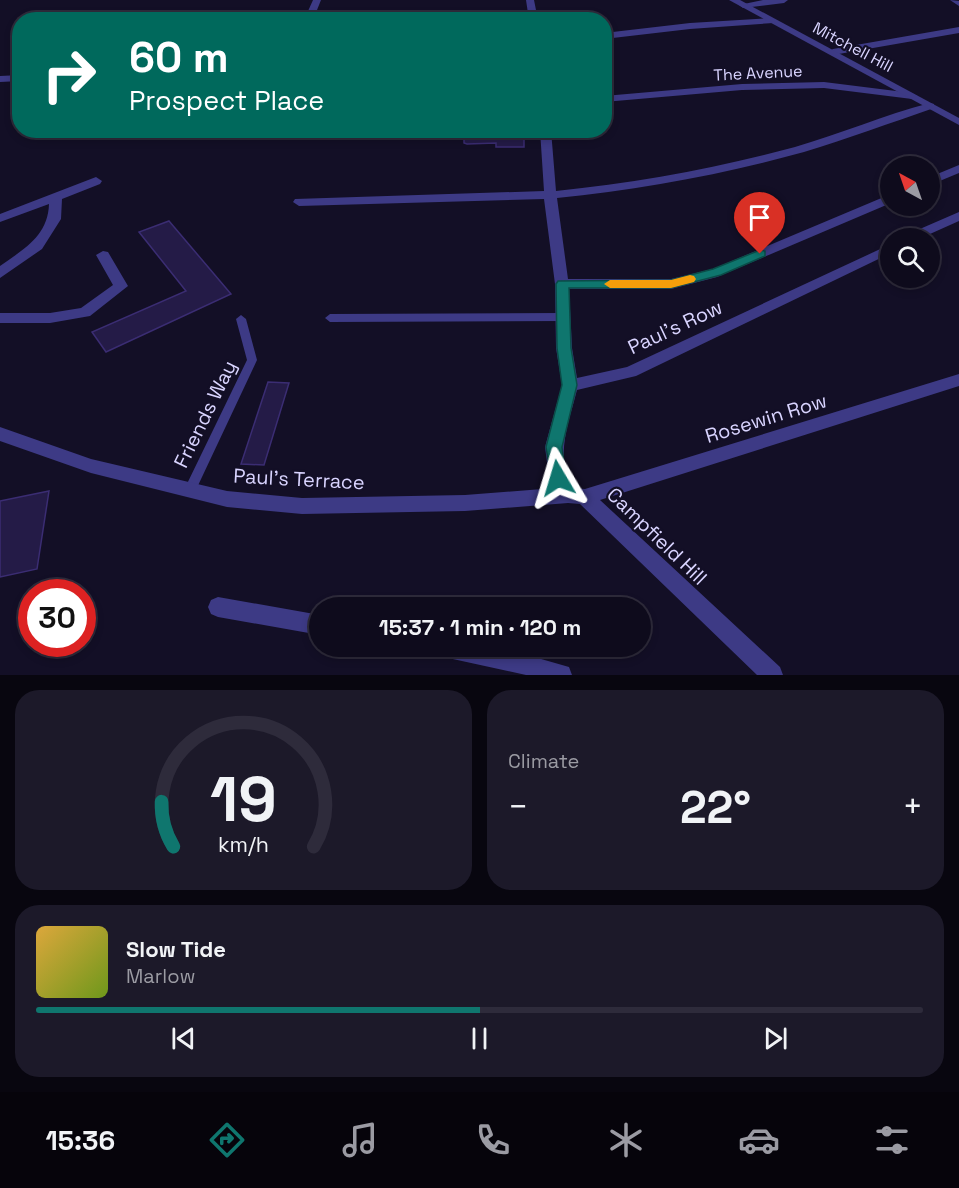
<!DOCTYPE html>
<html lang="en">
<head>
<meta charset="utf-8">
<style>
	body { margin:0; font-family:"Space Grotesk",sans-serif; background:#1c1929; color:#f1f3f6; height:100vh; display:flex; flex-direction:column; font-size:22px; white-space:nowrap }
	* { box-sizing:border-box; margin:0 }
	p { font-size:20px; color:#9b9ba3 }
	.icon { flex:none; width:33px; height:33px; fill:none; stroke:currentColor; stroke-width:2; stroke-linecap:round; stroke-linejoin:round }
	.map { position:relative; height:675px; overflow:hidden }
	.drawer { display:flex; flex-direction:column; gap:15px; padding:15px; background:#08060f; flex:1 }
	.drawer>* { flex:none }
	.top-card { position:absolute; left:12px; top:12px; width:600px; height:126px; border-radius:24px; box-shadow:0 3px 9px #0003,0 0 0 2px #2e2b3b; background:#00695c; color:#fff; overflow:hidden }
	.needle { width:39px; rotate:320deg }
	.fabs { position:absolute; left:880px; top:156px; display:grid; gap:12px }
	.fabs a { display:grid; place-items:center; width:60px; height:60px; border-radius:50%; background:#0e0b1c; box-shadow:0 3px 9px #0003,0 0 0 2px #2e2b3b; font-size:30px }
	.speed { position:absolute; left:18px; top:579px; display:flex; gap:12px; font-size:30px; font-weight:700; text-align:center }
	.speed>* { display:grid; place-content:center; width:78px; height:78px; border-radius:50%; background:#0e0b1c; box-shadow:0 3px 9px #0003,0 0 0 2px #2e2b3b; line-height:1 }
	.speed .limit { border:9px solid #d22; background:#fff; color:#111 }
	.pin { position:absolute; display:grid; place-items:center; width:51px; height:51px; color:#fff; margin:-62px -26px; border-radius:50% 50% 50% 0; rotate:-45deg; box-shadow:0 0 6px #0007 }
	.pin .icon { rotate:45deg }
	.me { position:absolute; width:66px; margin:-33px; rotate:353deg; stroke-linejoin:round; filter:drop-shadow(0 0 4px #0008) }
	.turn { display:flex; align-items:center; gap:21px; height:126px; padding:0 18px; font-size:27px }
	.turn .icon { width:78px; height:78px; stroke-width:2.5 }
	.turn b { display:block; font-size:42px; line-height:51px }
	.big { font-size:45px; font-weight:700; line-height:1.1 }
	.drawer .widget { flex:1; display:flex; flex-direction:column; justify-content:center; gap:9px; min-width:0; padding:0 21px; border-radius:24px; background:#1c1929 }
	.drawer .dial { align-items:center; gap:0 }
	.dial svg { height:156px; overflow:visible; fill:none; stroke:#2e2b3b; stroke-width:7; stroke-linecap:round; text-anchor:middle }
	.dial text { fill:#f1f3f6; stroke:none }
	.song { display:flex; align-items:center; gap:18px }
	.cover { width:72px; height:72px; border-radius:9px; background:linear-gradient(135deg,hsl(40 70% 55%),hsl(80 70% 35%)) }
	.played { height:6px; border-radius:3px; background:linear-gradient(90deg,#0f766e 50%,#2e2b3b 50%) }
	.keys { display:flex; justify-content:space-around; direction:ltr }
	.heat { display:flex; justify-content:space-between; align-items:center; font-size:33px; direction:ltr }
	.drawer .tiles { flex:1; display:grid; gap:15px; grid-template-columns:1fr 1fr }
	.widget:last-child { grid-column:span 2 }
	.trip { position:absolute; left:309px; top:597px; width:342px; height:60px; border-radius:30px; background:#0e0b1c; box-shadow:0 3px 9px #0003,0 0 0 2px #2e2b3b; font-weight:700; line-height:60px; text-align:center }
	.tabs { display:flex; height:96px; justify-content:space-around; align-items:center; background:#06040b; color:#9b9ba3 }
	.tabs .icon { width:42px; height:42px }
	.tabs .active { color:#0f766e }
	.tabs b { font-size:27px; color:#f1f3f6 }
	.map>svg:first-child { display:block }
</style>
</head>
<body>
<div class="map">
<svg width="959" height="675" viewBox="0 0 959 675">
	<rect width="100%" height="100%" fill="#130f26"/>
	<path fill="#241b47" stroke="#3b2d73" stroke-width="1.5" d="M522 130V138L472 137V131Z
		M464 137 524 138V147H496V143L467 144 464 143Z
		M169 221 231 294 106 352 92 332 186 291 139 232Z
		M268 382 289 383 264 465 241 464Z
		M49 491 37 569 0 577V501Z"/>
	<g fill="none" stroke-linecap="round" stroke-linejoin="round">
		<path fill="#3d3a85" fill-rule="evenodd" d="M950 0 959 1V6Z
			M563 313 568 317 563 321 330 322 325 318 330 314Z
			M241 315 246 319 257 360 194 494 190 495 186 494 184 490 247 360 236 319Z"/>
		<path fill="#3d3a85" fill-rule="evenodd" d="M313 0H321L313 20H304Z
			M526 0H534L538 20H529Z
			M763 0H788L784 3 743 8 739 5Z
			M770 18 775 21 773 23 690 29 604 39V33L690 23Z
			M959 27V33L833 55 828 52 833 49Z
			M20 75V81L0 82V76Z
			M824 82 912 93 917 96 912 99 824 88 742 90 604 102V96L742 84Z
			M930 103 934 104V108C890 123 847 139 804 152 725 174 638 190 557 198L568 279H671L713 269 891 194V203L717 277 671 289H569L572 348 577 378 627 367 891 244V253L636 376 577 390C569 422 554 457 573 488L585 489 959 374V386L600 500 780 667 783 675H757L580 504 568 503 465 511 302 514 227 507 91 473 0 441V427L91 459 227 491 302 498 465 495 555 488 549 478 545 447 562 385 556 348 555 284 544 199 299 206 293 202 295 199 544 191 540 130H551L556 191C636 183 718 168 795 147 840 134 884 115 930 103Z
			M959 165V173L930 185V177Z
			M96 177 102 181 100 184 62 199 61 219 42 249 0 278V266C24 249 48 236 49 204L0 222V214Z
			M959 212V221L921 238H904L906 235Z
			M103 251 108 252 128 286 90 316 50 323H0V313H50L81 308 113 285 96 255Z
			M218 597 320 615V635L218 617 211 614 208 607 211 600Z
			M429 646H496L569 667 572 675H526L439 656 432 653Z"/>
		<path fill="#3d3a85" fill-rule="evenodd" d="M729 0H740L959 118V125Z"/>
	</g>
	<path fill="#0f766e" stroke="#0a4d48" stroke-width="1.5" d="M760 250 765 251V256L721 275 671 288H569L571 348 577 385 562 447 566 478 564 483 558 485 552 483 546 447 562 385 557 348 556 284 558 281 671 280 713 269Z"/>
	<path fill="#f59e0b" d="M690 275 694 276 696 279 694 282 671 288H610L604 284 610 280H671Z"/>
	<g text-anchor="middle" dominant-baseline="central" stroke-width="4.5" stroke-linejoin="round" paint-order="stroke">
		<g font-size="16" fill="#d9d4ff" stroke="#130f26">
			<text transform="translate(853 47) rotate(28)">Mitchell Hill</text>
			<text transform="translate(758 73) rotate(-3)">The Avenue</text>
		</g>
		<g font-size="20" fill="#d9d4ff" stroke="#130f26">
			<text transform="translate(675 327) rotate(-25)">Paul's Row</text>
			<text transform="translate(205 414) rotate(-64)">Friends Way</text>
			<text transform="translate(766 418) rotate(-17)">Rosewin Row</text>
			<text transform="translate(299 479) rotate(3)">Paul's Terrace</text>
			<text transform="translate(657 536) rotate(44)">Campfield Hill</text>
		</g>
	</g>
</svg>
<div class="fabs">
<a><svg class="needle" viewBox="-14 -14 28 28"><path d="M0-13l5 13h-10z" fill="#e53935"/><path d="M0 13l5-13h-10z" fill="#9b9ba3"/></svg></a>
<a><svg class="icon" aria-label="search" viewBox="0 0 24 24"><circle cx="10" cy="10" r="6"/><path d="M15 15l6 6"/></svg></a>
</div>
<div class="speed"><div class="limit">30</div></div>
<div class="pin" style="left:760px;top:254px;background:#d93025"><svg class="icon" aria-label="arrive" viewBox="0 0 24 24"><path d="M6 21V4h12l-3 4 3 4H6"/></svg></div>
<svg class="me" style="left:558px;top:478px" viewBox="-20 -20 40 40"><path d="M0-17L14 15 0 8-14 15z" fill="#0f766e" stroke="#fff" stroke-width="4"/></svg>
<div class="trip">15:37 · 1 min · 120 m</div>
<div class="top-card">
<div class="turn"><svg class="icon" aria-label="right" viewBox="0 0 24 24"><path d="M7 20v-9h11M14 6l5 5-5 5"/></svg><div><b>60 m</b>Prospect Place</div></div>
</div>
</div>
<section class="drawer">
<div class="tiles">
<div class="widget dial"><svg viewBox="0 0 100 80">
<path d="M14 69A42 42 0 1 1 86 69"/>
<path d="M14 69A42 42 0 0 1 8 46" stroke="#0f766e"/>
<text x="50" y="56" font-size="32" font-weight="700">19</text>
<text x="50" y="72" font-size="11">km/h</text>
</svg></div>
<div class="widget"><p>Climate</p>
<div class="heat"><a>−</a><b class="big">22°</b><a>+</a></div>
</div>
<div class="widget">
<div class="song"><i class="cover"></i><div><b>Slow Tide</b><p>Marlow</p></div></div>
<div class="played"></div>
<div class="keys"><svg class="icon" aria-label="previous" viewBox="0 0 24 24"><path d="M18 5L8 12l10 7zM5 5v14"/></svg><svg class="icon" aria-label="pause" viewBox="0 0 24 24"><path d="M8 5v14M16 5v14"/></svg><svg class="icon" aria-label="next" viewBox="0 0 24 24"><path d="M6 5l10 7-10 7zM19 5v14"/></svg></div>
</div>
</div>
</section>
<nav class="tabs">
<b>15:36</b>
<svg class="icon active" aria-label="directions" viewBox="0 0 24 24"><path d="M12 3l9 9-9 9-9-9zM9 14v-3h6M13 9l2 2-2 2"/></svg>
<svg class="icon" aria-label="music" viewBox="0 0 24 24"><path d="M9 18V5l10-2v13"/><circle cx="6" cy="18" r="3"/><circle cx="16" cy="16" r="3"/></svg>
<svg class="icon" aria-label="phone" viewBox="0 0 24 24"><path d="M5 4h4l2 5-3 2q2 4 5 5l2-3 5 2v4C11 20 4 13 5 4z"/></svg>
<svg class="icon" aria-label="climate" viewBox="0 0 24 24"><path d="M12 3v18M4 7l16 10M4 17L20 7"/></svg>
<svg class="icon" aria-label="car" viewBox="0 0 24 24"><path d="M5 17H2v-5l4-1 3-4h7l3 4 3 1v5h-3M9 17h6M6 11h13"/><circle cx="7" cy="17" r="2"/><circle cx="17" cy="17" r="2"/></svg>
<svg class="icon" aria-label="filters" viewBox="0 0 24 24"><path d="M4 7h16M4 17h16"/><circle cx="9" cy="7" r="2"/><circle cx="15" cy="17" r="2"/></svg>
</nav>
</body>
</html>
